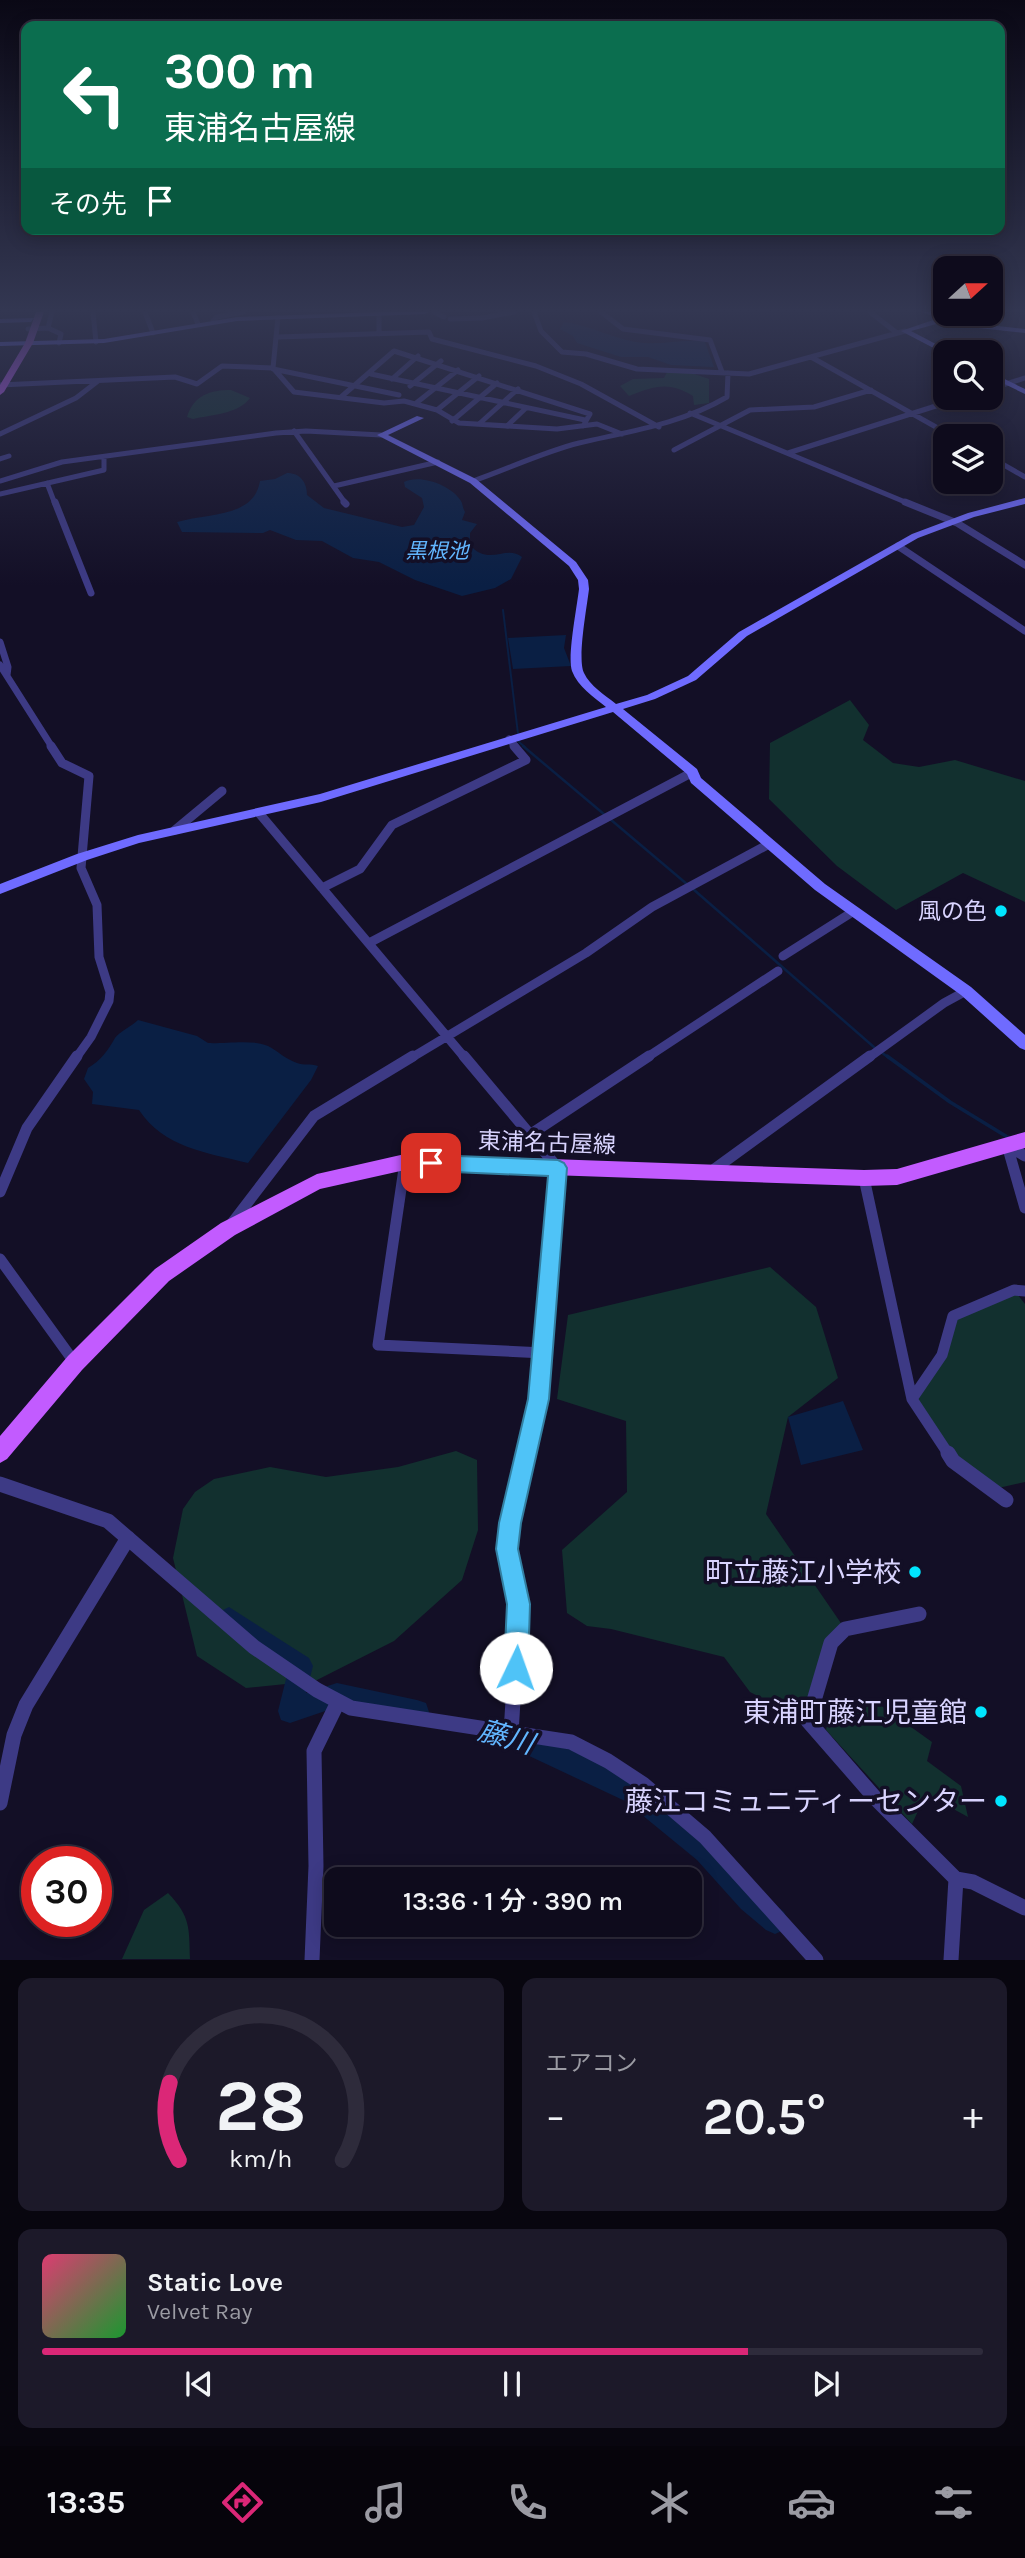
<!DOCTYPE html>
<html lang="ja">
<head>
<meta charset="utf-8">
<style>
	body { margin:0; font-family:Karla,"Noto Sans JP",sans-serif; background:#1c1929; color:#f1f3f6; height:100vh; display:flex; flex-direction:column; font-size:26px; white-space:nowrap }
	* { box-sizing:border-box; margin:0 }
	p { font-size:23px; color:#9b9ba3 }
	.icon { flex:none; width:38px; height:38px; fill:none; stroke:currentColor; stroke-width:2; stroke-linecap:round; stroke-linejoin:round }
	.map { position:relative; height:1960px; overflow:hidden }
	.panel { display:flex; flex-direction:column; gap:18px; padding:18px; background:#08060f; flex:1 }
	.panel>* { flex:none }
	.guide { position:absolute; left:21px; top:21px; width:984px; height:214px; border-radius:14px; box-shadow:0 4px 18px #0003,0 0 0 2px #2e2b3b; background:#0b6e4f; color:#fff; overflow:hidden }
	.needle { width:46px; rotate:69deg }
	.fabs { position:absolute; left:933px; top:256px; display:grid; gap:14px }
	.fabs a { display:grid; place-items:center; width:70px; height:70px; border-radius:14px; background:#0e0b1c; box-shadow:0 4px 18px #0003,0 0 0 2px #2e2b3b; font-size:35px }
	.speed { position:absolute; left:21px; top:1846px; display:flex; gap:14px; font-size:35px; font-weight:700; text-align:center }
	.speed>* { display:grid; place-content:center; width:91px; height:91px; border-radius:50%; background:#0e0b1c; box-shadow:0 4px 18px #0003,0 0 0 2px #2e2b3b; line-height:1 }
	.speed .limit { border:10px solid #d22; background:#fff; color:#111 }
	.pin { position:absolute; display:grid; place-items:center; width:60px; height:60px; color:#fff; margin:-30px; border-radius:14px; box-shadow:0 4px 10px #0006 }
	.me { position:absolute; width:77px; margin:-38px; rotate:3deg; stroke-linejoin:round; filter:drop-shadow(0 0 5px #0008) }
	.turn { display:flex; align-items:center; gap:24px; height:147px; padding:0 28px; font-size:32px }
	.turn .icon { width:91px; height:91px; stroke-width:2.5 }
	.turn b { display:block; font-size:49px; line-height:60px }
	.then { display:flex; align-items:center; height:66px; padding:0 28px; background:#0003; gap:14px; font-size:26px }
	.big { font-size:52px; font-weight:600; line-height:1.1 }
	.panel .card { flex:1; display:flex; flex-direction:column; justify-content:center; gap:10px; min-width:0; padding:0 24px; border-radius:14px; background:#1c1929 }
	.panel .dial { align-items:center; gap:0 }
	.dial svg { height:182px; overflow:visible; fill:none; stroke:#2e2b3b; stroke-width:7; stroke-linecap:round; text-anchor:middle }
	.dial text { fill:#f1f3f6; stroke:none }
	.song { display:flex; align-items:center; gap:21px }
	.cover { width:84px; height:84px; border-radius:10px; background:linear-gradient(135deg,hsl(340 70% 55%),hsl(130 70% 35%)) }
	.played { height:7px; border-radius:4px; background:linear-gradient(90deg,#db2777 75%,#2e2b3b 75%) }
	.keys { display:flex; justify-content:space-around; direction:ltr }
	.heat { display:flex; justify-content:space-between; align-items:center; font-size:38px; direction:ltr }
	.panel .tiles { flex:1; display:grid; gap:18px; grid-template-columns:1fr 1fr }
	.card:last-child { grid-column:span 2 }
	.trip { position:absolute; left:324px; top:1867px; width:378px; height:70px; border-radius:14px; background:#0e0b1c; box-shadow:0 4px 18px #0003,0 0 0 2px #2e2b3b; font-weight:600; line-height:70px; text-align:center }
	.tab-bar { display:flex; height:112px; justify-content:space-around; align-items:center; background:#06040b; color:#9b9ba3 }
	.tab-bar .icon { width:49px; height:49px }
	.tab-bar .current { color:#db2777 }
	.tab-bar b { font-size:32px; color:#f1f3f6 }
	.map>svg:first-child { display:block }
</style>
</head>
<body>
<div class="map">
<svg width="1025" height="1960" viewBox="0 0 1025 1960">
	<rect width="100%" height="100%" fill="#130f26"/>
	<path fill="#12302f" d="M667 372H688L709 379V403L694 405 693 396C669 381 654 386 629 396L620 386 633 379 664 378Z
		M231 390 250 398C239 414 210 415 193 419L187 417C194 395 210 390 231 390Z
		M850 700 869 725 863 740 893 763 919 767 955 760 1025 781V902L963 873 896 910 837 866 769 799 770 743Z
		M770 1267 816 1307 838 1378 788 1417 766 1514 845 1629 831 1643 808 1721 750 1692 724 1657 611 1629 587 1626 567 1613 562 1550 627 1492 626 1421 557 1399 568 1315Z
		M1014 1290 1025 1304V1482L994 1489 953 1461 912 1399 942 1355 952 1316Z
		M456 1451 477 1460 478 1530 462 1580 394 1641 315 1681 246 1688 197 1656 173 1558 183 1509 195 1492 214 1479 270 1467 326 1477 398 1467Z
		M876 1702 932 1742 927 1761 961 1786 968 1817 926 1794 912 1824 826 1730 831 1708C848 1717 859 1712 876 1702Z
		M168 1893C191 1917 189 1928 190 1959H122L144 1910Z"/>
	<path fill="#0a1f44" d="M564 322C593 326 614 340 644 343 666 345 684 338 705 342L714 367 671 365 648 357H621L577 343 573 336 560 329Z
		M287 473C300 473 307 482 307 495L324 508 402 527 414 525 424 507 422 498 405 487 404 482C420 474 451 485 461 501 463 505 463 509 465 512L462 520 477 524 470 533V545C489 567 506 544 522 557L511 579 495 588 462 596 415 580 379 562 353 558 322 541 296 540 270 530 263 533 182 532 177 522C208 513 254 518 260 481L275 479Z
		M566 635 564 648 571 666 513 669 508 638Z
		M138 1020 197 1036 208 1043C223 1044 254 1039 268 1046 278 1051 285 1059 297 1063 304 1066 310 1063 318 1066L311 1080 248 1163C207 1153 163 1147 139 1110L92 1104 93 1092 84 1079 88 1068C101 1060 107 1052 115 1038 119 1032 132 1026 138 1020Z
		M843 1401 863 1450 801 1465 788 1417Z"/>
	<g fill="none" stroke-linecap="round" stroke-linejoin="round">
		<path stroke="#0a1f44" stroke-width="2" d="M503 610 519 742 525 747"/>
		<path stroke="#0a1f44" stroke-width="2.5" d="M523 746 605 815
			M610 819 688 885
			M693 889 875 1048
			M881 1052 889 1058"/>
		<path stroke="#0a1f44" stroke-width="3.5" d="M887 1056 950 1102 1009 1138"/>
		<path fill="#0a1f44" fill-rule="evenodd" d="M229 1607 309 1658 313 1666 306 1693 337 1683 417 1700 426 1703 429 1712 426 1721 417 1724 337 1707 290 1723 281 1720 278 1711 288 1671 221 1627 217 1619 221 1611Z
			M517 1725 539 1732 643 1783 715 1842 759 1891 784 1912 788 1921 784 1930 775 1934 766 1930 741 1909 697 1860 625 1801 508 1746 505 1737 508 1728Z"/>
		<path stroke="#3d3a85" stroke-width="5" d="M93 312 96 342
			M145 312 153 333
			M193 312 198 324
			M379 312V334
			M434 312 444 317
			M534 312 541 331 562 352 586 354 637 369 749 374 905 331
			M601 312 623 329 710 340 722 372
			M870 312 897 333
			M278 317 273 368 294 392 384 403 404 401 437 410 459 423 557 429 597 424 622 434
			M450 319 482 318 514 312
			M213 321 217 317 243 312
			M48 328 52 312
			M28 329 48 328 61 334 59 343
			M278 337 429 332 432 339 536 366 581 384 659 427
			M811 357 952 436
			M273 369 399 395
			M371 374 585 420
			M392 379 418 356
			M0 385 175 377 197 384 222 366 273 368
			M410 386 441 361
			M990 389 1025 378
			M341 397 394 351 590 414 583 426
			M415 404 458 370
			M437 410 479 376
			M690 413 910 504
			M452 421 497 383
			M479 424 518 389
			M507 426 526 408
			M294 431 346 504
			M0 434 76 398 98 381
			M674 450 750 410 814 407 871 390
			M788 453 964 397
			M990 457 1025 477
			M0 459 9 456
			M0 481 62 462 276 433 306 431 381 435
			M473 481C508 469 543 452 579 443 631 431 681 424 727 397L728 373
			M47 483 55 504
			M334 486 438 462
			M0 494 104 470V458"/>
		<path stroke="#3d3a85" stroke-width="7" d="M55 502 91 593
			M344 502 346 504
			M905 502 957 523 1025 565
			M898 546 1025 631
			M0 642 8 667 7 675
			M0 665 52 747
			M509 739 516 747"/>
		<path stroke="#3d3a85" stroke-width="9" d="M51 746 62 763 89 776 81 868 97 905 99 957 110 992 109 1001 91 1037 76 1058
			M259 813 465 1058
			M175 830 222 791
			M322 888 360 869 392 825 526 760 514 746
			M369 943 693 772
			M783 956 854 911
			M411 1058 586 953 652 907 769 844
			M646 1058 778 971
			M868 1058 944 1003 966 991"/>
		<path stroke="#3d3a85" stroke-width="11" d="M464 1056 558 1168 539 1399 526 1455
			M531 1134 649 1056
			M1007 1145 1025 1208
			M1007 1145 1025 1156
			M405 1162 378 1345 544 1353
			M709 1173 870 1056
			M864 1178 912 1399 949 1455
			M0 1192 27 1128 77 1056
			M232 1223 314 1116 413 1056
			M0 1259 75 1363
			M912 1399 942 1355 953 1316 1014 1290 1025 1291"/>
		<path stroke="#3d3a85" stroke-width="15" d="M948 1453 953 1461 1006 1500
			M0 1484 108 1521 254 1647 317 1690 351 1708 571 1742 608 1761 643 1784 705 1837 816 1960
			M919 1614 845 1629 831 1643 808 1721 876 1799 956 1879 951 1960
			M511 1733 519 1604 507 1549 526 1453
			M0 1803 14 1735 26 1705 128 1538
			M956 1879 973 1882 1025 1908
			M312 1960 316 1866 314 1751 338 1702"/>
		<path fill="#6f6bff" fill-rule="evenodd" d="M379 312H429L425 314 237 321 104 343 0 346V342L104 339 237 317Z
			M922 312H932L970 323 1025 329V333L969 327 947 321 911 331 951 352H945V354L901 331 939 318Z
			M34 318 31 322 0 323V319Z
			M990 372 1025 389V394L990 377Z
			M417 416 424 418 388 435 476 479 576 562 588 580 589 589C587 607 577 659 584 673 590 686 605 695 616 704L647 695 688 676 739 632 912 534 968 513 1025 498V504L974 517 918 538 747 636 696 680 655 699 623 709 697 769 701 778 825 884 971 987 1025 1035V1050L1020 1048 961 995 815 890 691 783 687 774 613 712 321 802 139 843 87 860 0 894V884L77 854 138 835 320 794 606 707C594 697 578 687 572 671 567 657 577 607 579 589L578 580 569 566 470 483 377 435Z"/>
		<path fill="#c25bff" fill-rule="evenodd" d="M36 312H44L33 343 4 392 0 395V385L25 343Z
			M1025 1132V1148L897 1185 864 1186 405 1170 320 1189 235 1235 169 1281 82 1370 7 1459 0 1463V1436L68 1356 155 1269 221 1223 317 1174 405 1154 864 1170 897 1169Z"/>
	</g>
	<linearGradient id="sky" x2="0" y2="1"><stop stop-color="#0a0815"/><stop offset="0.53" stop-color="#333752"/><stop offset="1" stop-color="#333752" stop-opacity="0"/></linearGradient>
	<rect width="1025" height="586" fill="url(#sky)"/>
	<path fill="#4fc3f7" stroke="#337fa1" stroke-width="2" d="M431 1155 558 1160 564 1163 567 1168 549 1399 521 1523 518 1549 530 1604 528 1668 525 1677 516 1680 508 1677 504 1668 507 1604 496 1549 499 1523 528 1399 548 1176 431 1171 424 1169 422 1163 424 1158Z"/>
	<g fill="#00e5ff" stroke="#130f26" stroke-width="2.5">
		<circle cx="1001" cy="911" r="7"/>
		<circle cx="915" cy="1572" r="7"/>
		<circle cx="981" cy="1712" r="7"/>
		<circle cx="1001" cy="1801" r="7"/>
	</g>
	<g text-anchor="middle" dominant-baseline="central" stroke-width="7" stroke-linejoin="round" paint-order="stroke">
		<g font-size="21" font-style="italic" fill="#62b6ff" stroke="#130f26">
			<text x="437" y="551">黒根池</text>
		</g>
		<g font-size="23" fill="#d9d4ff" stroke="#130f26" text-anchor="end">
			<text x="987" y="911">風の色</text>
		</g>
		<g font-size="23" fill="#d9d4ff" stroke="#130f26">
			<text transform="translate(547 1143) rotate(2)">東浦名古屋線</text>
		</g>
		<g font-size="28" fill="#d9d4ff" stroke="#130f26" text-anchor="end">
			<text x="901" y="1572">町立藤江小学校</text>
			<text x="967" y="1712">東浦町藤江児童館</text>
			<text x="987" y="1801">藤江コミュニティーセンター</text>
		</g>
		<g font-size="28" font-style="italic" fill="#62b6ff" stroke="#130f26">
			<text transform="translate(506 1737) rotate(16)">藤川</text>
		</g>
	</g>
</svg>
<div class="fabs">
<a><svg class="needle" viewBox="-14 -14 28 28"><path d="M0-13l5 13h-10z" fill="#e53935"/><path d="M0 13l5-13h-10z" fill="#9b9ba3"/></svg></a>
<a><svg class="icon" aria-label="search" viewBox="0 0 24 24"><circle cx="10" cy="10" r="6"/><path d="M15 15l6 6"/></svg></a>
<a><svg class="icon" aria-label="layers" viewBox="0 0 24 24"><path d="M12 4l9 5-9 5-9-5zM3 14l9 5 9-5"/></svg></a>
</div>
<div class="speed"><div class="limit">30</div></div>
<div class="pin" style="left:431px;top:1163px;background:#d93025"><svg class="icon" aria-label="arrive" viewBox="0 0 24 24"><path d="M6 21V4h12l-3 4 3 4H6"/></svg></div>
<svg class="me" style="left:516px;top:1668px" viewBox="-20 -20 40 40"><circle r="19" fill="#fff"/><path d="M0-13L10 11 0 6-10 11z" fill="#4fc3f7"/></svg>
<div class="trip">13:36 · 1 分 · 390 m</div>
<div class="guide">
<div class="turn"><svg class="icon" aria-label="left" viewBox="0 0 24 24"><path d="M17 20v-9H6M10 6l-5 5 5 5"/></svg><div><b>300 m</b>東浦名古屋線</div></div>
<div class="then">その先<svg class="icon" aria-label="arrive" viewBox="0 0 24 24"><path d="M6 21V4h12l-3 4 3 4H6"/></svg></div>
</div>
</div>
<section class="panel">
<div class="tiles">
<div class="card dial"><svg viewBox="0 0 100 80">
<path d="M14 69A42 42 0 1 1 86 69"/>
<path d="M14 69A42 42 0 0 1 10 35" stroke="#db2777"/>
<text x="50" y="56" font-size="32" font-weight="700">28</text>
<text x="50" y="72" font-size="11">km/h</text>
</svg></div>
<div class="card"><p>エアコン</p>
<div class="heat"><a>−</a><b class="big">20.5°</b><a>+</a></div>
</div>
<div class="card">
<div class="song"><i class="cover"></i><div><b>Static Love</b><p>Velvet Ray</p></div></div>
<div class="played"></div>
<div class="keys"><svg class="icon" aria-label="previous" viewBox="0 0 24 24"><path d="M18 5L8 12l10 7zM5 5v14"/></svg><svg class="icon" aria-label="pause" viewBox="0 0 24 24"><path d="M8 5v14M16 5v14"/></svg><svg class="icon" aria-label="next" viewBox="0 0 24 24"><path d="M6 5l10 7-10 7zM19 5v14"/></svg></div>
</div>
</div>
</section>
<nav class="tab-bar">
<b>13:35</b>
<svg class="icon current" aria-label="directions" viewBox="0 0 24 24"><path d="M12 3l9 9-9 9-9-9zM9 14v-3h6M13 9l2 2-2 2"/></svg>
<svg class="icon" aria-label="music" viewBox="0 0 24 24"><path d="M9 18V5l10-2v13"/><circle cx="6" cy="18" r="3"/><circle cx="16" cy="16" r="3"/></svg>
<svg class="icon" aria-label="phone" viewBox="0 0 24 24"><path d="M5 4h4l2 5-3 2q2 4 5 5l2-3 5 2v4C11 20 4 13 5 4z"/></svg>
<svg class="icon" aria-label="climate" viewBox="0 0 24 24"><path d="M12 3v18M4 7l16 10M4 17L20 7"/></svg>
<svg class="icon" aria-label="car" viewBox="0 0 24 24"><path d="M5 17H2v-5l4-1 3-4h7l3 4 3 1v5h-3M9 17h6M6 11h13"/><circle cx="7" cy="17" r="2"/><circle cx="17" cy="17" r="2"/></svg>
<svg class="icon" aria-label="filters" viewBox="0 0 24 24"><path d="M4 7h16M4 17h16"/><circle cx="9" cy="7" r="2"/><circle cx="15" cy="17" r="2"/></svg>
</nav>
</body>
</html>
